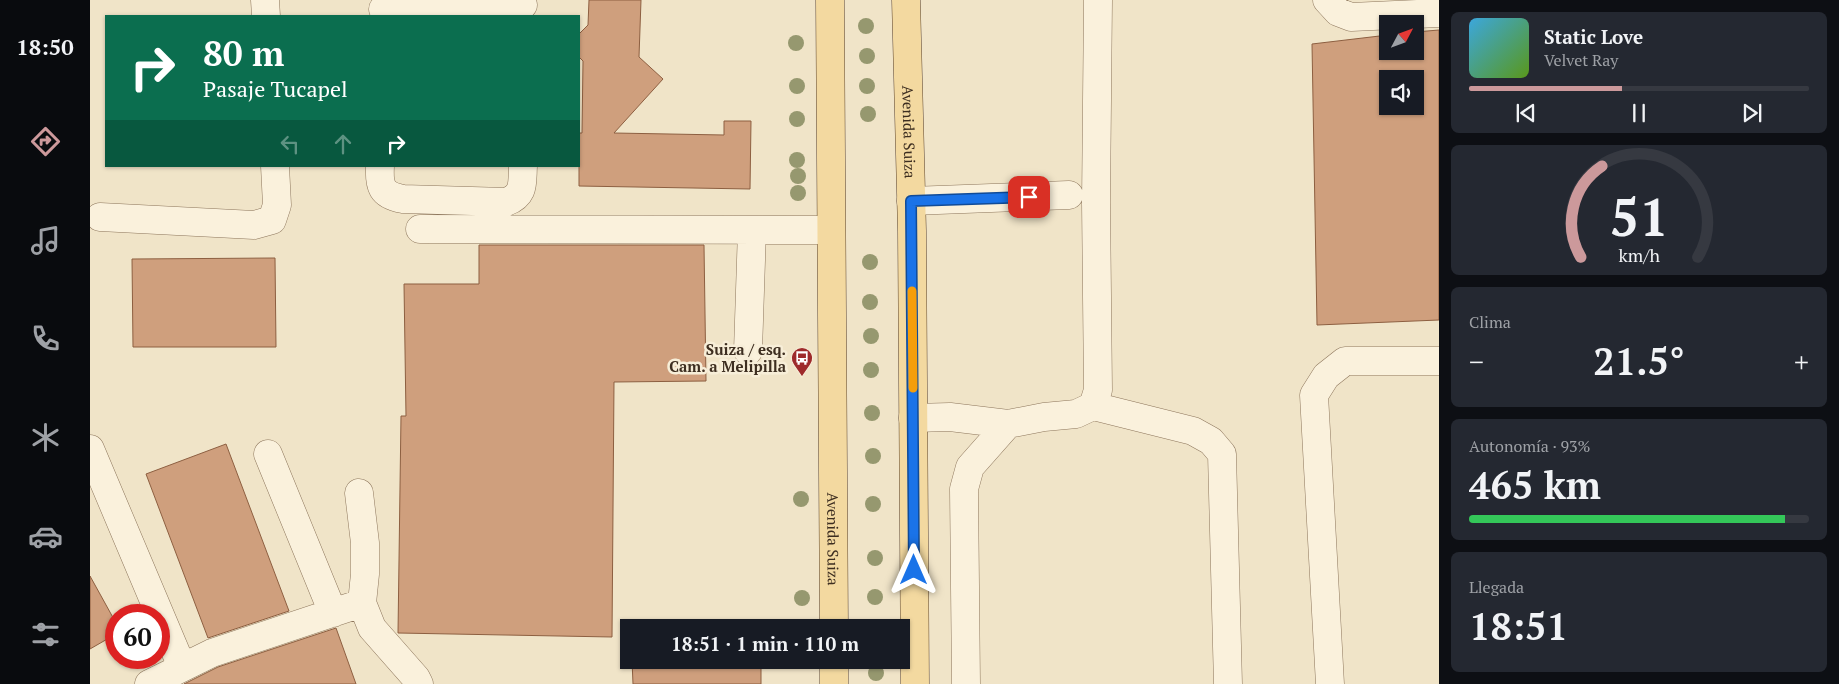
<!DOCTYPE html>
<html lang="es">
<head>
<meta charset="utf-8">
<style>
	body { margin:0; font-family:"PT Serif",serif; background:#242831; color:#f1f3f6; height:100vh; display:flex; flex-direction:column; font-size:19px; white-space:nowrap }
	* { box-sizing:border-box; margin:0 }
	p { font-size:16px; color:#9ea1a6 }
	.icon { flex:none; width:28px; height:28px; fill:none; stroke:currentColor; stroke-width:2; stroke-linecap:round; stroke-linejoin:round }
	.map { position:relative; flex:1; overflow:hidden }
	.drawer { display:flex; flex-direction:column; gap:12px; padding:12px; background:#0d0f14; width:400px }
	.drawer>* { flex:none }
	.banner { position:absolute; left:15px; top:15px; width:475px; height:152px; border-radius:0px; box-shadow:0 1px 4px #0004; background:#0b6e4f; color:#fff; overflow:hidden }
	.needle { width:32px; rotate:49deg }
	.tools { position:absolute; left:1289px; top:15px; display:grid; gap:10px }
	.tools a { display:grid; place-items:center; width:45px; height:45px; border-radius:0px; background:#171b24; box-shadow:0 1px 4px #0004; font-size:25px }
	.speed { position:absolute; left:15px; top:604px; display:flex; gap:10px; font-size:25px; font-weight:700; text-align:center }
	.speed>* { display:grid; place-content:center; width:65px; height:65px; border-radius:50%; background:#171b24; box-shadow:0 1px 4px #0004; line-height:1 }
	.speed .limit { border:8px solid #d22; background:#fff; color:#111 }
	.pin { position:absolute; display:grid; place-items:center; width:42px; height:42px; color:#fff; margin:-21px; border-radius:10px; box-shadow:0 2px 8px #0006 }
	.me { position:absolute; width:55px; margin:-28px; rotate:0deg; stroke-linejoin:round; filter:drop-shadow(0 0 4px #0008) }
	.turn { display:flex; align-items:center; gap:18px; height:105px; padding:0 15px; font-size:22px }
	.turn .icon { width:65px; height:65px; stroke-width:2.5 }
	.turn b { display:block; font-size:35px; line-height:42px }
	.lanes { display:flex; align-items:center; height:48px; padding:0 15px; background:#0003; justify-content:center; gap:25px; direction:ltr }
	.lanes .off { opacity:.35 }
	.big { font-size:38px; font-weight:700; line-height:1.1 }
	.drawer .tile { flex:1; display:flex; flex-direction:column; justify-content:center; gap:8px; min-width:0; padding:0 18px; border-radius:8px; background:#242831 }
	.drawer .dial { align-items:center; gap:0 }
	.dial svg { height:130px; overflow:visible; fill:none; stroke:#363941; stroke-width:7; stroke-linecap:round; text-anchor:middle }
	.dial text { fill:#f1f3f6; stroke:none }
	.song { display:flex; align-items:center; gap:15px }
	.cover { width:60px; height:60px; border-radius:8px; background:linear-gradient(135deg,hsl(200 70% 55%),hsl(90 70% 35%)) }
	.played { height:5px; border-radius:2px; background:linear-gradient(90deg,#cc999b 45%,#363941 45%) }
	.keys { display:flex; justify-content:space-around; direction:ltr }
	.heat { display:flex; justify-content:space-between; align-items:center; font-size:28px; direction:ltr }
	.charge { height:8px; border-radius:4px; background:linear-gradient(90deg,#34c759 93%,#363941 0) }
	.trip { position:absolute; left:530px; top:619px; width:290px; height:50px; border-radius:0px; background:#171b24; box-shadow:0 1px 4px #0004; font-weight:700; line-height:50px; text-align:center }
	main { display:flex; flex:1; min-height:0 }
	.tab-bar { display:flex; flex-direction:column; width:90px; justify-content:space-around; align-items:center; background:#090b0e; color:#9ea1a6 }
	.tab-bar .icon { width:35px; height:35px }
	.tab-bar .current { color:#cc999b }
	.tab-bar b { font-size:22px; color:#f1f3f6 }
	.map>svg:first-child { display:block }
</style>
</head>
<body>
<main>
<nav class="tab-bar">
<b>18:50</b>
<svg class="icon current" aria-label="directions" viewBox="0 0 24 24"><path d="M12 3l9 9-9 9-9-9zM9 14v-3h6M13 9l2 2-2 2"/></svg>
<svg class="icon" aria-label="music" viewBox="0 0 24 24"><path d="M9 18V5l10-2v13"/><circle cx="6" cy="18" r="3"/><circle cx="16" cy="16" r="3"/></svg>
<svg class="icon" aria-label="phone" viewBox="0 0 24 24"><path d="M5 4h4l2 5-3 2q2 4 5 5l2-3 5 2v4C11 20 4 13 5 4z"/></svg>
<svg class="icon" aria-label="climate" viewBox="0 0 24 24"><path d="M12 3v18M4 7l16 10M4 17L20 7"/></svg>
<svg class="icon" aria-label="car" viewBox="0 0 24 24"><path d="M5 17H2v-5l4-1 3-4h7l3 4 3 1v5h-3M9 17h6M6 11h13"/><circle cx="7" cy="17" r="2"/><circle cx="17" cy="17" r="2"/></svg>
<svg class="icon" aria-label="filters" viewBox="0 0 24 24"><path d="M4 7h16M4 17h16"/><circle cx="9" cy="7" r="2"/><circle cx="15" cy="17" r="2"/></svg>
</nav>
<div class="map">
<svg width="1349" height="684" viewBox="0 0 1349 684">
	<rect width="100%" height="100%" fill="#f0e4c8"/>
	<path fill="#cf9f7d" stroke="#8d5f41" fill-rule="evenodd" d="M499 0H551L549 57 573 79 524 133 634 135V121H661L660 189 489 186V133H492L493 61 489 57V34L498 25Z
		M1349 30V320L1227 325 1222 44 1298 35V51H1325V32ZM1298 79H1325V106H1298Z
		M389 245H614L616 381 524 382 522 637 308 633 311 416H316L314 284H389Z
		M185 258 186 347H43L42 259Z
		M136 444 199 611 118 638 56 474Z
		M0 576 26 623V634L0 649Z
		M246 628 266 684H94L128 667Z
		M542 660H671V684H543Z"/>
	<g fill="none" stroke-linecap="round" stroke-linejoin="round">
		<g stroke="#8d765c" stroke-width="29">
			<path id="minor" d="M175 0 176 16
				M1237 0 1248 12 1261 17 1349 13
				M293 9 433 5
				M290 166C289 186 291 195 313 199L416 202C435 195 432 183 433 166
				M821 201 979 195
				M10 217 164 225 182 220 187 205 185 166
				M330 229 741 230
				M658 351 662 230
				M1003 406 1103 431 1121 441 1132 454 1138 684
				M823 418 860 417 918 424 954 417 986 414 1003 406 1008 390 1006 202 1008 0
				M0 449 92 667
				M178 454 243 613
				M269 493 275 543V574L272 603 282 628 326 678 329 684
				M59 684 122 653 272 603
				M876 684 874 489 880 467 918 424
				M1240 684 1224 395 1236 376 1255 361H1349"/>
		</g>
		<g stroke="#5b4430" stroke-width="29">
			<g id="major">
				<path id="s1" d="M740 0 744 628"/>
				<path id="s2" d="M816 0 822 231 825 684"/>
				<path d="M744 660V684"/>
			</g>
		</g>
		<use href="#minor" stroke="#faf1dc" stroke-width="28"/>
		<use href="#major" stroke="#f3d9a0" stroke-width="28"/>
	</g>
	<g fill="#96986f">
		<circle cx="776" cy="26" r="8"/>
		<circle cx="706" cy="43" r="8"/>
		<circle cx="777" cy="56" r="8"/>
		<circle cx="707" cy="86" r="8"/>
		<circle cx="777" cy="86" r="8"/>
		<circle cx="778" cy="114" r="8"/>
		<circle cx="707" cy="119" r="8"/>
		<circle cx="707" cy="160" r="8"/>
		<circle cx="708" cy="176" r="8"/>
		<circle cx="708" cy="193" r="8"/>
		<circle cx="780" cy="262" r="8"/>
		<circle cx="780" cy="302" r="8"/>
		<circle cx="781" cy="336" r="8"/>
		<circle cx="781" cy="370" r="8"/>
		<circle cx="782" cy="413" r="8"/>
		<circle cx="783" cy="456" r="8"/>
		<circle cx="711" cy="499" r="8"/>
		<circle cx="783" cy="504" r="8"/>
		<circle cx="785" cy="558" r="8"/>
		<circle cx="785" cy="597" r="8"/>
		<circle cx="712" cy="598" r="8"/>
		<circle cx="786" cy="673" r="8"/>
	</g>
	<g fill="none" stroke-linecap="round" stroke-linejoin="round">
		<g stroke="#114b97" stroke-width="12">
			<path id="route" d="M824 570 821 201 939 197"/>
		</g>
		<use href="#route" stroke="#1a73e8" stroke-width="9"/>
		<path stroke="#f59e0b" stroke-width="9" d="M822 291 823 388"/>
	</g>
	<defs>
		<g id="bus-pin" transform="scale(1.125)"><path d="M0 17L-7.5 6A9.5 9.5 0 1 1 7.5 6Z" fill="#9e2a2b" stroke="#f7eed8"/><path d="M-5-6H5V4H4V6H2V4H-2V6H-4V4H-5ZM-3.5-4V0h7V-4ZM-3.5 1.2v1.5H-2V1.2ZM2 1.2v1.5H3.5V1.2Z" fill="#fff"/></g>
	</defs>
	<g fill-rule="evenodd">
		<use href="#bus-pin" x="712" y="358"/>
	</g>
	<g text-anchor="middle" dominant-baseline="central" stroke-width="5" stroke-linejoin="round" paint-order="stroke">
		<g font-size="15" fill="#3d2e20" stroke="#f7eed8">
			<text stroke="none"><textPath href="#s2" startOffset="132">Avenida Suiza</textPath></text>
			<text stroke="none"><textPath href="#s1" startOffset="539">Avenida Suiza</textPath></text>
		</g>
		<g font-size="15" font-weight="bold" fill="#3d2e20" stroke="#f7eed8" text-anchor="end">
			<text x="696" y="349">Suiza / esq.<tspan x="696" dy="17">Cam. a Melipilla</tspan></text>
		</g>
	</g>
</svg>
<div class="tools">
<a><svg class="needle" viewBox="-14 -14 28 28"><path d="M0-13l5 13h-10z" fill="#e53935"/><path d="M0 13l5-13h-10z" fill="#9ea1a6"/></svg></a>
<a><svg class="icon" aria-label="sound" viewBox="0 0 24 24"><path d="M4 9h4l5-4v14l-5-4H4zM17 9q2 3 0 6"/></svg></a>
</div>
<div class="speed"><div class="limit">60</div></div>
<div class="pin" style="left:939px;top:197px;background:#d93025"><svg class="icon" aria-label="arrive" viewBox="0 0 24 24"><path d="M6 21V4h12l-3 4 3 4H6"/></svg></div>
<svg class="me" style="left:824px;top:570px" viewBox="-20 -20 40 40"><path d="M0-17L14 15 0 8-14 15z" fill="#1a73e8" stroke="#fff" stroke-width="4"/></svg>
<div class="trip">18:51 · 1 min · 110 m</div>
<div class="banner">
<div class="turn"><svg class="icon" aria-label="right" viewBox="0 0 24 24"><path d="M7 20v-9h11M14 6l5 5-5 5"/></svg><div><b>80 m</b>Pasaje Tucapel</div></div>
<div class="lanes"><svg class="icon off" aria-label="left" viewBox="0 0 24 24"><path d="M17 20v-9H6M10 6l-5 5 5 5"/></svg><svg class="icon off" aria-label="ahead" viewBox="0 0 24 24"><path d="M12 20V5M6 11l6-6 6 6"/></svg><svg class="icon" aria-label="right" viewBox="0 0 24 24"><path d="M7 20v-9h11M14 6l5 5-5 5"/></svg></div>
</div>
</div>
<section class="drawer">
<div class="tile">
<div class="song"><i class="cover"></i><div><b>Static Love</b><p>Velvet Ray</p></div></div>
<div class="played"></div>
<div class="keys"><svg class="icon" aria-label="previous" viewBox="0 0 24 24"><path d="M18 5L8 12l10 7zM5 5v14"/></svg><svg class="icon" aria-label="pause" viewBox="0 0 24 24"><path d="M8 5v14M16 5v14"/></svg><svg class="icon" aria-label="next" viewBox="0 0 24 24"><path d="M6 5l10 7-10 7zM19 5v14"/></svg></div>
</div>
<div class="tile dial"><svg viewBox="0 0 100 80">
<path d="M14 69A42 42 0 1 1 86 69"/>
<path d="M14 69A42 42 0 0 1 27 13" stroke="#cc999b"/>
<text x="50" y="56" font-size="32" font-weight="700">51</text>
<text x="50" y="72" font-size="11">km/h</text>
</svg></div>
<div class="tile"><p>Clima</p>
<div class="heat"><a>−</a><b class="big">21.5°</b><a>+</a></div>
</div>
<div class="tile"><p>Autonomía · 93%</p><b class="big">465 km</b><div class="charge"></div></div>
<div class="tile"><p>Llegada</p><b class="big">18:51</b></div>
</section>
</main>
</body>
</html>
